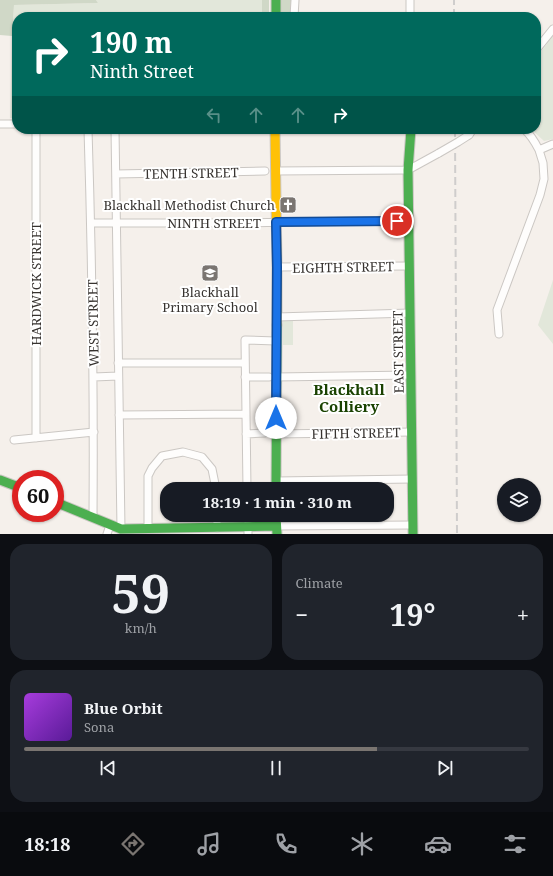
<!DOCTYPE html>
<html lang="en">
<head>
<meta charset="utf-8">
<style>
	body { margin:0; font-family:"Noto Serif",serif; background:#20242c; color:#f1f3f6; height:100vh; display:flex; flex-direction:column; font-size:15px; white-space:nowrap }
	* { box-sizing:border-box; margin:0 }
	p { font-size:13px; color:#9ea1a6 }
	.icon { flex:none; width:22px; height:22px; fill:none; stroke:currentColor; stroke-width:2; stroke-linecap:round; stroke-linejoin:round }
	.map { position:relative; height:534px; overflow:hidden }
	.sheet { display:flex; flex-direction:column; gap:10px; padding:10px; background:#0d0f14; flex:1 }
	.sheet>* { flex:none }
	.hud { position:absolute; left:12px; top:12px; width:529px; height:122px; border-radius:16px; box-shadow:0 1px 3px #0004; background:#00695c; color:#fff; overflow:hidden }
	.tools { position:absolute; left:497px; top:478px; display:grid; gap:8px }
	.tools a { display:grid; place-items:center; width:44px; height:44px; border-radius:50%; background:#171b24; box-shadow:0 1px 3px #0004; font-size:20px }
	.speed { position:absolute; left:12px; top:470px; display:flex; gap:8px; font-size:20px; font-weight:700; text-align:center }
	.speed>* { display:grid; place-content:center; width:52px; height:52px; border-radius:50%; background:#171b24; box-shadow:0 1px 3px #0004; line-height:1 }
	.speed .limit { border:6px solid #d22; background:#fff; color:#111 }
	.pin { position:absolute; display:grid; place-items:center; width:34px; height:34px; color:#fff; margin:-17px; border:2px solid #fff; border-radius:50%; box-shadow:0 1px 4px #0007 }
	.me { position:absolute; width:44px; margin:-22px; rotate:0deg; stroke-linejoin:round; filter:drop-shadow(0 0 3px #0008) }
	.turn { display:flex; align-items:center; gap:14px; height:84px; padding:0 12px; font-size:18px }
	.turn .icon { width:52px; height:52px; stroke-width:2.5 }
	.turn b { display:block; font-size:28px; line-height:34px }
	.lanes { display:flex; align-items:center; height:38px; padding:0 12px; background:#0003; justify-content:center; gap:20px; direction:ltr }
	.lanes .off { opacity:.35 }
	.big { font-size:30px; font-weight:700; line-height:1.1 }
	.sheet .widget { flex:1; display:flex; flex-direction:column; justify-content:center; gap:6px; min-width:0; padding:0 14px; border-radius:16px; background:#20242c }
	.sheet .dial { align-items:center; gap:0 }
	.dial b { font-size:52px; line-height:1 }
	.song { display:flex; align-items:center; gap:12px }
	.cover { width:48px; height:48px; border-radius:6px; background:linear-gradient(135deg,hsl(280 70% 55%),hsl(270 70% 35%)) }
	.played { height:4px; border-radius:2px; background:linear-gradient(90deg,#7a7571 70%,#363941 70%) }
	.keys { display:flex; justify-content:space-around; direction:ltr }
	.heat { display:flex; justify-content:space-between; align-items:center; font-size:22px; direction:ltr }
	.sheet .tiles { flex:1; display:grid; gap:10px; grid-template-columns:1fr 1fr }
	.widget:last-child { grid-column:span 2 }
	.trip { position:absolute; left:160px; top:482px; width:234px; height:40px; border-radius:16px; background:#171b24; box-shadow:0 1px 3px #0004; font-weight:700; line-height:40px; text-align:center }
	.dock { display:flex; height:64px; justify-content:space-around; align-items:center; background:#090b0e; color:#9ea1a6 }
	.dock .icon { width:28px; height:28px }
	.dock .active { color:#7a7571 }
	.dock b { font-size:18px; color:#f1f3f6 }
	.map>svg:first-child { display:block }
</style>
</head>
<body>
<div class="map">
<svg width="553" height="534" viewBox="0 0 553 534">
	<rect width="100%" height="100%" fill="#f5f0eb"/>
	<path fill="#e2e7da" d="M96 0H262V17H17V118H10L12 36 14 5 98 3Z
		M553 36V139L544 141 531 129H536V58Z
		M553 280V344L538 325Z
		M283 320H293V345H283Z"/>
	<path fill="#d0d8c7" d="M0 0H96L98 3 14 5 12 36 0 35Z
		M262 0H269V17H262Z
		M281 0H291L290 17H280Z"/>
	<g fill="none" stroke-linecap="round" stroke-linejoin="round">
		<g stroke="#cbc7c3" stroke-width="9">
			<path id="street" d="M410 0V17
				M294 17 295 0
				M536 50 553 29
				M0 124H17
				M88 129C92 259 94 388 93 518
				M115 129C117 262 118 395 121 529
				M524 129C531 135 535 142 539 150L553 144
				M469 135 473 129
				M275 171 408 170 439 153
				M116 174 265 171
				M91 223H245L408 220
				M277 267 409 266
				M277 317 410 313
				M499 334 497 310 540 195 544 179 543 163 539 150
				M118 363H245
				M94 377 118 376
				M245 377H269
				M276 377 411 375
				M119 415 246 414
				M246 434 265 433
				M276 434 412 432
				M36 438V129
				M14 440 94 432
				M276 481 412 479
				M247 489 245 340 276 341
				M217 515V528
				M248 515V534
				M276 526 413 525
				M148 528V476L152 468 162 456 183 452 202 457 212 469 216 489
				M107 534 110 525"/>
		</g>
		<g stroke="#cbc7c3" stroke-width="11">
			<path id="fast" d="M276 0V17
				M411 129 408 170 413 534
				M0 480 21 488
				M276 489 277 325
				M55 502 121 529 276 526
				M276 515 277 534"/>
		</g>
		<g stroke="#cbc7c3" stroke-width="11">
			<path id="slow" d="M275 129 277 267V325"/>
		</g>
		<use href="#street" stroke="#fefdfc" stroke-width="7"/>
		<use href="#fast" stroke="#4caf50" stroke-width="9"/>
		<use href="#slow" stroke="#ffc107" stroke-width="9"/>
		<path stroke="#cfcdcc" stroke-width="2" stroke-dasharray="8 4" stroke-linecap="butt" d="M454 17V0
			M455 129 457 534"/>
		<g stroke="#cbc7c3" stroke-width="9" stroke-linecap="butt">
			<path id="street-bridge" d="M439 153 458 142 469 135"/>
		</g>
		<use href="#street-bridge" stroke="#fefdfc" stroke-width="7"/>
	</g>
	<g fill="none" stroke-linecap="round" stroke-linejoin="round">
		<g stroke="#114b97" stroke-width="10">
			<path id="route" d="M276 418 277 267 276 222 397 221"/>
		</g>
		<use href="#route" stroke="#1a73e8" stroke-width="7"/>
	</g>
	<defs>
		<g id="church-square" transform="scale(0.9)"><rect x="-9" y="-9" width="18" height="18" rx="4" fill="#7a7571" stroke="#fff"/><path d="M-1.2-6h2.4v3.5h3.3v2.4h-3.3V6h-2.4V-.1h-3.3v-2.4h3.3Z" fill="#fff"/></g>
		<g id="school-square" transform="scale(0.9)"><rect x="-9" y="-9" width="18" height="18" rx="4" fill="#7a7571" stroke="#fff"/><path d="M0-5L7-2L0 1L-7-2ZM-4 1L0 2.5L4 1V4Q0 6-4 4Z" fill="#fff"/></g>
	</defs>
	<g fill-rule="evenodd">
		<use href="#church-square" x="288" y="205"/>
		<use href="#school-square" x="210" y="273"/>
	</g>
	<g text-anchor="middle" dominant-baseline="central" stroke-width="4" stroke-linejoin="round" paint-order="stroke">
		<g font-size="13" fill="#373330" stroke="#fff">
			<text transform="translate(191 173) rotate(-1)">TENTH STREET</text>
			<text x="214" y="223">NINTH STREET</text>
			<text transform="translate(343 267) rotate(-1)">EIGHTH STREET</text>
			<text transform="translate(36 284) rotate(-90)">HARDWICK STREET</text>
			<text transform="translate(93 323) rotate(-91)">WEST STREET</text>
			<text transform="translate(398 352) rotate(-91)">EAST STREET</text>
			<text transform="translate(356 433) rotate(-1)">FIFTH STREET</text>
		</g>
		<g font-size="13" fill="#373330" stroke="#fff" text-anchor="end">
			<text x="275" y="205">Blackhall Methodist Church</text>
			<text x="210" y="292" text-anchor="middle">Blackhall<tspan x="210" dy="15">Primary School</tspan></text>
		</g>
		<g font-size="15" font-weight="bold" fill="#1a4201" stroke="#fff">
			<text x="349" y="389">Blackhall<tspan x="349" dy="17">Colliery</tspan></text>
		</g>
	</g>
</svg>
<div class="tools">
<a><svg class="icon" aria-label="layers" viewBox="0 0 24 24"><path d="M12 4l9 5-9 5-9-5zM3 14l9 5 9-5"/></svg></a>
</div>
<div class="speed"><div class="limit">60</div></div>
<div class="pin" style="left:397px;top:221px;background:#d93025"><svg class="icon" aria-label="arrive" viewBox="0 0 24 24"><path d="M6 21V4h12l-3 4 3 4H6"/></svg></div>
<svg class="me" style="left:276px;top:418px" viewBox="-20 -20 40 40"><circle r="19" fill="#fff"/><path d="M0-13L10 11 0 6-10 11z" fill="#1a73e8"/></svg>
<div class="trip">18:19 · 1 min · 310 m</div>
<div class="hud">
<div class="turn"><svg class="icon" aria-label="right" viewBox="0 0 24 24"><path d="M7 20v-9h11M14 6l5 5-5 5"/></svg><div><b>190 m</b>Ninth Street</div></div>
<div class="lanes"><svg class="icon off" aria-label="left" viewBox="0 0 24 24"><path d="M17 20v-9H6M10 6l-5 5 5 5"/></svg><svg class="icon off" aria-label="ahead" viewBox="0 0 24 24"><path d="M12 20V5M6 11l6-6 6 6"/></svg><svg class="icon off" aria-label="ahead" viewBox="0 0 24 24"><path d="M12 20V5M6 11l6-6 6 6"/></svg><svg class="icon" aria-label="right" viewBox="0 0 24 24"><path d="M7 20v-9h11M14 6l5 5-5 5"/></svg></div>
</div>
</div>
<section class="sheet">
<div class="tiles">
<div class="widget dial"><b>59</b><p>km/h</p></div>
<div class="widget"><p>Climate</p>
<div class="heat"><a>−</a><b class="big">19°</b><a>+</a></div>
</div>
<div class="widget">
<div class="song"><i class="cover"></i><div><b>Blue Orbit</b><p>Sona</p></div></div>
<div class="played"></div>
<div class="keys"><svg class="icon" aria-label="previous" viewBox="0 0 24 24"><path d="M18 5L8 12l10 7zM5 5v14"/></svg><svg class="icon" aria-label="pause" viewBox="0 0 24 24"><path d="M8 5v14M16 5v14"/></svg><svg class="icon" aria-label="next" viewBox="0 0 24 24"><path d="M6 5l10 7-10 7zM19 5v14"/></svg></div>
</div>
</div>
</section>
<nav class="dock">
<b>18:18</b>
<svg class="icon active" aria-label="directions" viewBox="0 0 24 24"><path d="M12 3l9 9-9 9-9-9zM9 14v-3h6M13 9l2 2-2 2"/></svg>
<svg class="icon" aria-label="music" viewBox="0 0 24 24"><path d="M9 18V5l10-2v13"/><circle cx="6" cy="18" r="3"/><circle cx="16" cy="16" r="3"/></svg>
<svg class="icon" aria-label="phone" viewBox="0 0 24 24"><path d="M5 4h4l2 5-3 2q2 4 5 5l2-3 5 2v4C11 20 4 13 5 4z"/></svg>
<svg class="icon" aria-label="climate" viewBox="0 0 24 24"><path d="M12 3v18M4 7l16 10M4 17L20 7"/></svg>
<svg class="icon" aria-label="car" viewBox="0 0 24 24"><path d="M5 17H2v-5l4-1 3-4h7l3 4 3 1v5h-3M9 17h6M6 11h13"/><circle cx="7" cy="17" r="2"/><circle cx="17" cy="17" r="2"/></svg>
<svg class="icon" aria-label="filters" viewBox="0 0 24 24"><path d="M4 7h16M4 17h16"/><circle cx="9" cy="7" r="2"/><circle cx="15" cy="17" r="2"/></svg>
</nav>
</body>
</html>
